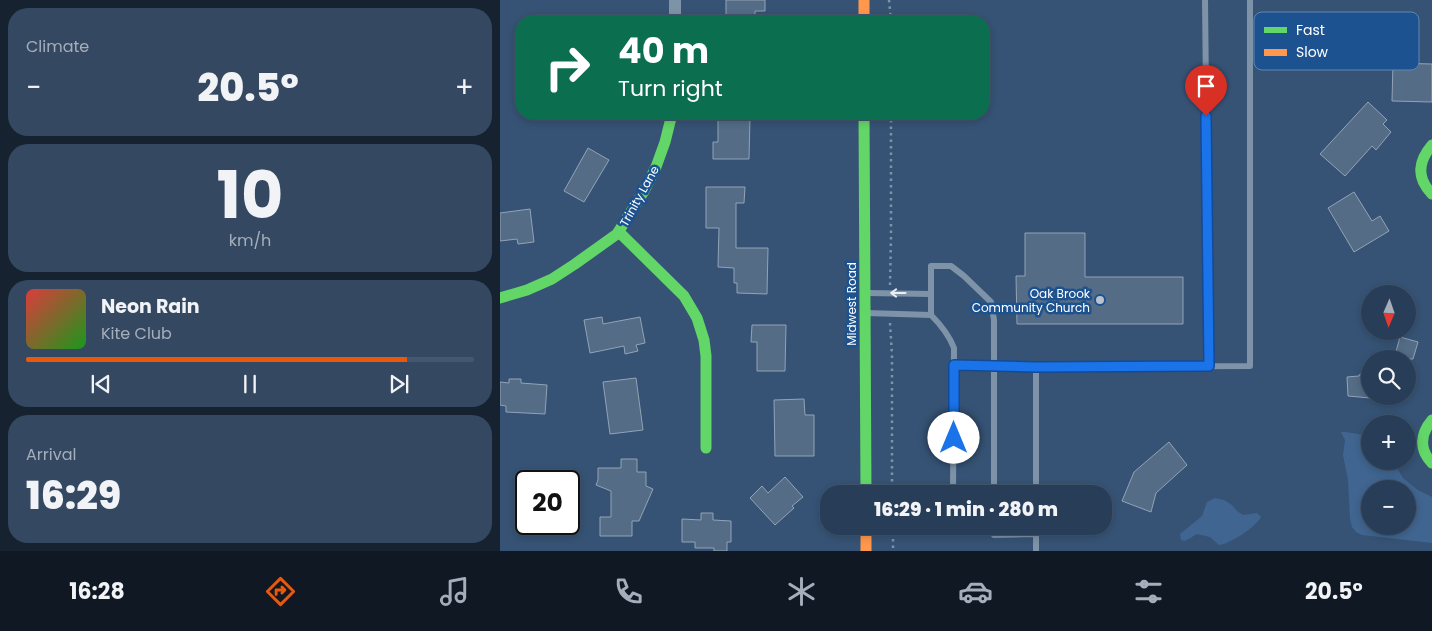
<!DOCTYPE html>
<html lang="en">
<head>
<meta charset="utf-8">
<style>
	body { margin:0; font-family:Poppins,sans-serif; background:#344961; color:#f1f3f6; height:100vh; display:flex; flex-direction:column; font-size:19px; white-space:nowrap }
	* { box-sizing:border-box; margin:0 }
	p { font-size:16px; color:#a5aeba }
	.icon { flex:none; width:28px; height:28px; fill:none; stroke:currentColor; stroke-width:2; stroke-linecap:round; stroke-linejoin:round }
	.map { position:relative; flex:1; overflow:hidden }
	.details { display:flex; flex-direction:column; gap:8px; padding:8px; background:#162230; width:500px }
	.details>* { flex:none }
	.top-card { position:absolute; left:15px; top:15px; width:475px; height:105px; border-radius:20px; box-shadow:0 2px 8px #0003,0 0 0 1px #44576e; background:#0b6e4f; color:#fff; overflow:hidden }
	.needle { width:32px; rotate:182deg }
	.buttons { position:absolute; left:861px; top:285px; display:grid; gap:10px }
	.buttons a { display:grid; place-items:center; width:55px; height:55px; border-radius:50%; background:#283e58; box-shadow:0 2px 8px #0003,0 0 0 1px #44576e; font-size:25px }
	.speed { position:absolute; left:15px; top:470px; display:flex; gap:10px; font-size:25px; font-weight:700; text-align:center }
	.speed>* { display:grid; place-content:center; width:65px; height:65px; border-radius:50%; background:#283e58; box-shadow:0 2px 8px #0003,0 0 0 1px #44576e; line-height:1 }
	.speed .limit { border:2px solid #111; border-radius:8px; background:#fff; color:#111 }
	.pin { position:absolute; display:grid; place-items:center; width:42px; height:42px; color:#fff; margin:-51px -21px; border-radius:50% 50% 50% 0; rotate:-45deg; box-shadow:0 0 5px #0007 }
	.pin .icon { rotate:45deg }
	.me { position:absolute; width:55px; margin:-28px; rotate:0deg; stroke-linejoin:round; filter:drop-shadow(0 0 4px #0008) }
	.turn { display:flex; align-items:center; gap:18px; height:105px; padding:0 20px; font-size:22px }
	.turn .icon { width:65px; height:65px; stroke-width:2.5 }
	.turn b { display:block; font-size:35px; line-height:42px }
	.big { font-size:38px; font-weight:800; line-height:1.1 }
	.details .widget { flex:1; display:flex; flex-direction:column; justify-content:center; gap:8px; min-width:0; padding:0 18px; border-radius:20px; background:#344961 }
	.details .dial { align-items:center; gap:0 }
	.dial b { font-size:65px; line-height:1 }
	.song { display:flex; align-items:center; gap:15px }
	.cover { width:60px; height:60px; border-radius:8px; background:linear-gradient(135deg,hsl(0 70% 55%),hsl(120 70% 35%)) }
	.played { height:5px; border-radius:2px; background:linear-gradient(90deg,#ea580c 85%,#44576e 85%) }
	.keys { display:flex; justify-content:space-around; direction:ltr }
	.heat { display:flex; justify-content:space-between; align-items:center; font-size:28px; direction:ltr }
	.trip { position:absolute; left:320px; top:485px; width:292px; height:50px; border-radius:20px; background:#283e58; box-shadow:0 2px 8px #0003,0 0 0 1px #44576e; font-weight:800; line-height:50px; text-align:center }
	.tab-bar { display:flex; height:80px; justify-content:space-around; align-items:center; background:#101923; color:#a5aeba }
	.tab-bar .icon { width:35px; height:35px }
	.tab-bar .selected { color:#ea580c }
	.tab-bar b { font-size:22px; color:#f1f3f6 }
	main { display:flex; flex:1; min-height:0 }
	.map>svg:first-child { display:block }
</style>
</head>
<body>
<main>
<section class="details">
<div class="widget"><p>Climate</p>
<div class="heat"><a>−</a><b class="big">20.5°</b><a>+</a></div>
</div>
<div class="widget dial"><b>10</b><p>km/h</p></div>
<div class="widget">
<div class="song"><i class="cover"></i><div><b>Neon Rain</b><p>Kite Club</p></div></div>
<div class="played"></div>
<div class="keys"><svg class="icon" aria-label="previous" viewBox="0 0 24 24"><path d="M18 5L8 12l10 7zM5 5v14"/></svg><svg class="icon" aria-label="pause" viewBox="0 0 24 24"><path d="M8 5v14M16 5v14"/></svg><svg class="icon" aria-label="next" viewBox="0 0 24 24"><path d="M6 5l10 7-10 7zM19 5v14"/></svg></div>
</div>
<div class="widget"><p>Arrival</p><b class="big">16:29</b></div>
</section>
<div class="map">
<svg width="932" height="551" viewBox="0 0 932 551">
	<rect width="100%" height="100%" fill="#365375"/>
	<path fill="#406590" fill-rule="evenodd" d="M841 432H846L870 436V461H893L903 478 918 490 932 497V543L862 535 856 532 852 527 850 519 848 480 843 455 845 440ZM870 489H908V526H870Z
		M715 498 724 500 732 505 737 511 743 515 757 513 761 517C756 527 730 544 719 545L710 537 697 534 685 541 681 540 680 534 702 516 707 502Z"/>
	<path fill="#546c86" stroke="#92a3b7" d="M226 0H265V11H255V21H226Z
		M893 63 932 64V102L892 101Z
		M868 102 887 120 883 124 891 132 876 150 872 146 845 176 820 154Z
		M218 117H250L249 159H213V142H218Z
		M88 148 109 160 84 202 64 191Z
		M206 187H245L244 203H236V248H268L267 294 237 293V283H234V268L218 267 219 228H206Z
		M854 192 872 221 880 216 889 231 854 252 828 208Z
		M30 209 34 242 18 244 17 239 0 241V213Z
		M525 233H585V277H683V324H517L516 276H525Z
		M102 317 103 324 140 317 145 343 136 345 138 351 125 354 124 346 90 353 84 320Z
		M252 325H286L285 371H257V342H251Z
		M900 337 918 342 913 359H894Z
		M870 373V398L848 396 847 377 859 376 860 374Z
		M136 378 143 430 110 434 103 382Z
		M9 379H21V383L47 385 45 414 6 412V406L0 405V382L9 383Z
		M304 399 305 415H314V456H275L274 400Z
		M669 442 687 465 656 493 651 512 622 501 634 472Z
		M121 459H137V472H146V486L153 489 139 521H132V536H100V517H111V491L96 485 98 480V468H121Z
		M285 477 303 497 292 506 294 508 275 525 250 498 262 486 268 493Z
		M201 513H213V520L231 521V542H227V551H214V548H195V542H182V519L201 520Z"/>
	<g fill="none" stroke-linecap="round" stroke-linejoin="round">
		<path stroke="#7e93a8" stroke-width="2.5" stroke-dasharray="2.5 4" stroke-linecap="butt" d="M389 0 391 21
			M390 285 391 237V114
			M390 323 392 355V494
			M393 526V551"/>
		<path stroke="#7e93a8" stroke-width="6" d="M705 0 709 366
			M367 293 431 294
			M366 313 431 315
			M454 365 536 367 750 366V0
			M536 367V494
			M453 494 454 348C449 335 441 325 431 315V266H451L464 276 491 302 494 320V494
			M494 526V535L536 534
			M536 551V526"/>
		<path stroke="#7e93a8" stroke-width="12" d="M175 21V0"/>
		<path stroke="#63d668" stroke-width="11" d="M364 114 366 494
			M932 145C918 161 916 178 932 194
			M119 232 184 296 197 318 204 340 206 356V448
			M0 298 27 290 52 279 75 264 117 234 144 191 156 167 165 142 172 114
			M932 420C920 434 919 450 932 463"/>
		<path stroke="#ff974d" stroke-width="11" d="M364 0V21
			M366 526V551"/>
	</g>
	<defs><path id="oneway-shaft" d="M-6 0H5M1.5-3L5.5 0L1.5 3" fill="none" stroke-width="1.6" stroke-linecap="round" stroke-linejoin="round" transform="scale(1.25)"/></defs>
	<use stroke="#eceff2" href="#oneway-shaft" transform="translate(398 293) rotate(-180)"/>
	<g fill="none" stroke-linecap="round" stroke-linejoin="round">
		<g stroke="#114b97" stroke-width="12">
			<path id="route" d="M454 438V365L536 367 709 366 706 116"/>
		</g>
		<use href="#route" stroke="#1a73e8" stroke-width="9"/>
	</g>
	<circle fill="#b9c3cf" stroke="#1c528f" stroke-width="2" cx="600" cy="300" r="5"/>
	<g text-anchor="middle" dominant-baseline="central" stroke-width="5" stroke-linejoin="round" paint-order="stroke">
		<g font-size="12" fill="#fff" stroke="#1c528f">
			<text transform="translate(139 196) rotate(-61)">Trinity Lane</text>
			<text transform="translate(351 304) rotate(-90)">Midwest Road</text>
		</g>
		<g font-size="12" fill="#fff" stroke="#1c528f" text-anchor="end">
			<text x="590" y="293">Oak Brook<tspan x="590" dy="14">Community Church</tspan></text>
		</g>
	</g>
	<rect x="754" y="12" width="165" height="58" rx="8" fill="#1c528f" stroke="#6086b1" stroke-width="1"/>
	<rect x="764" y="27" width="23" height="6" fill="#63d668"/>
	<rect x="764" y="49" width="23" height="7" fill="#ff974d"/>
	<g font-size="14" fill="#fff">
		<text x="796" y="35">Fast</text>
		<text x="796" y="57">Slow</text>
	</g>
</svg>
<div class="buttons">
<a><svg class="needle" viewBox="-14 -14 28 28"><path d="M0-13l5 13h-10z" fill="#e53935"/><path d="M0 13l5-13h-10z" fill="#a5aeba"/></svg></a>
<a><svg class="icon" aria-label="search" viewBox="0 0 24 24"><circle cx="10" cy="10" r="6"/><path d="M15 15l6 6"/></svg></a>
<a>+</a>
<a>−</a>
</div>
<div class="speed"><div class="limit">20</div></div>
<div class="pin" style="left:706px;top:116px;background:#d93025"><svg class="icon" aria-label="arrive" viewBox="0 0 24 24"><path d="M6 21V4h12l-3 4 3 4H6"/></svg></div>
<svg class="me" style="left:454px;top:438px" viewBox="-20 -20 40 40"><circle r="19" fill="#fff"/><path d="M0-13L10 11 0 6-10 11z" fill="#1a73e8"/></svg>
<div class="trip">16:29 · 1 min · 280 m</div>
<div class="top-card">
<div class="turn"><svg class="icon" aria-label="right" viewBox="0 0 24 24"><path d="M7 20v-9h11M14 6l5 5-5 5"/></svg><div><b>40 m</b>Turn right</div></div>
</div>
</div>
</main>
<nav class="tab-bar">
<b>16:28</b>
<svg class="icon selected" aria-label="directions" viewBox="0 0 24 24"><path d="M12 3l9 9-9 9-9-9zM9 14v-3h6M13 9l2 2-2 2"/></svg>
<svg class="icon" aria-label="music" viewBox="0 0 24 24"><path d="M9 18V5l10-2v13"/><circle cx="6" cy="18" r="3"/><circle cx="16" cy="16" r="3"/></svg>
<svg class="icon" aria-label="phone" viewBox="0 0 24 24"><path d="M5 4h4l2 5-3 2q2 4 5 5l2-3 5 2v4C11 20 4 13 5 4z"/></svg>
<svg class="icon" aria-label="climate" viewBox="0 0 24 24"><path d="M12 3v18M4 7l16 10M4 17L20 7"/></svg>
<svg class="icon" aria-label="car" viewBox="0 0 24 24"><path d="M5 17H2v-5l4-1 3-4h7l3 4 3 1v5h-3M9 17h6M6 11h13"/><circle cx="7" cy="17" r="2"/><circle cx="17" cy="17" r="2"/></svg>
<svg class="icon" aria-label="filters" viewBox="0 0 24 24"><path d="M4 7h16M4 17h16"/><circle cx="9" cy="7" r="2"/><circle cx="15" cy="17" r="2"/></svg>
<b>20.5°</b>
</nav>
</body>
</html>
